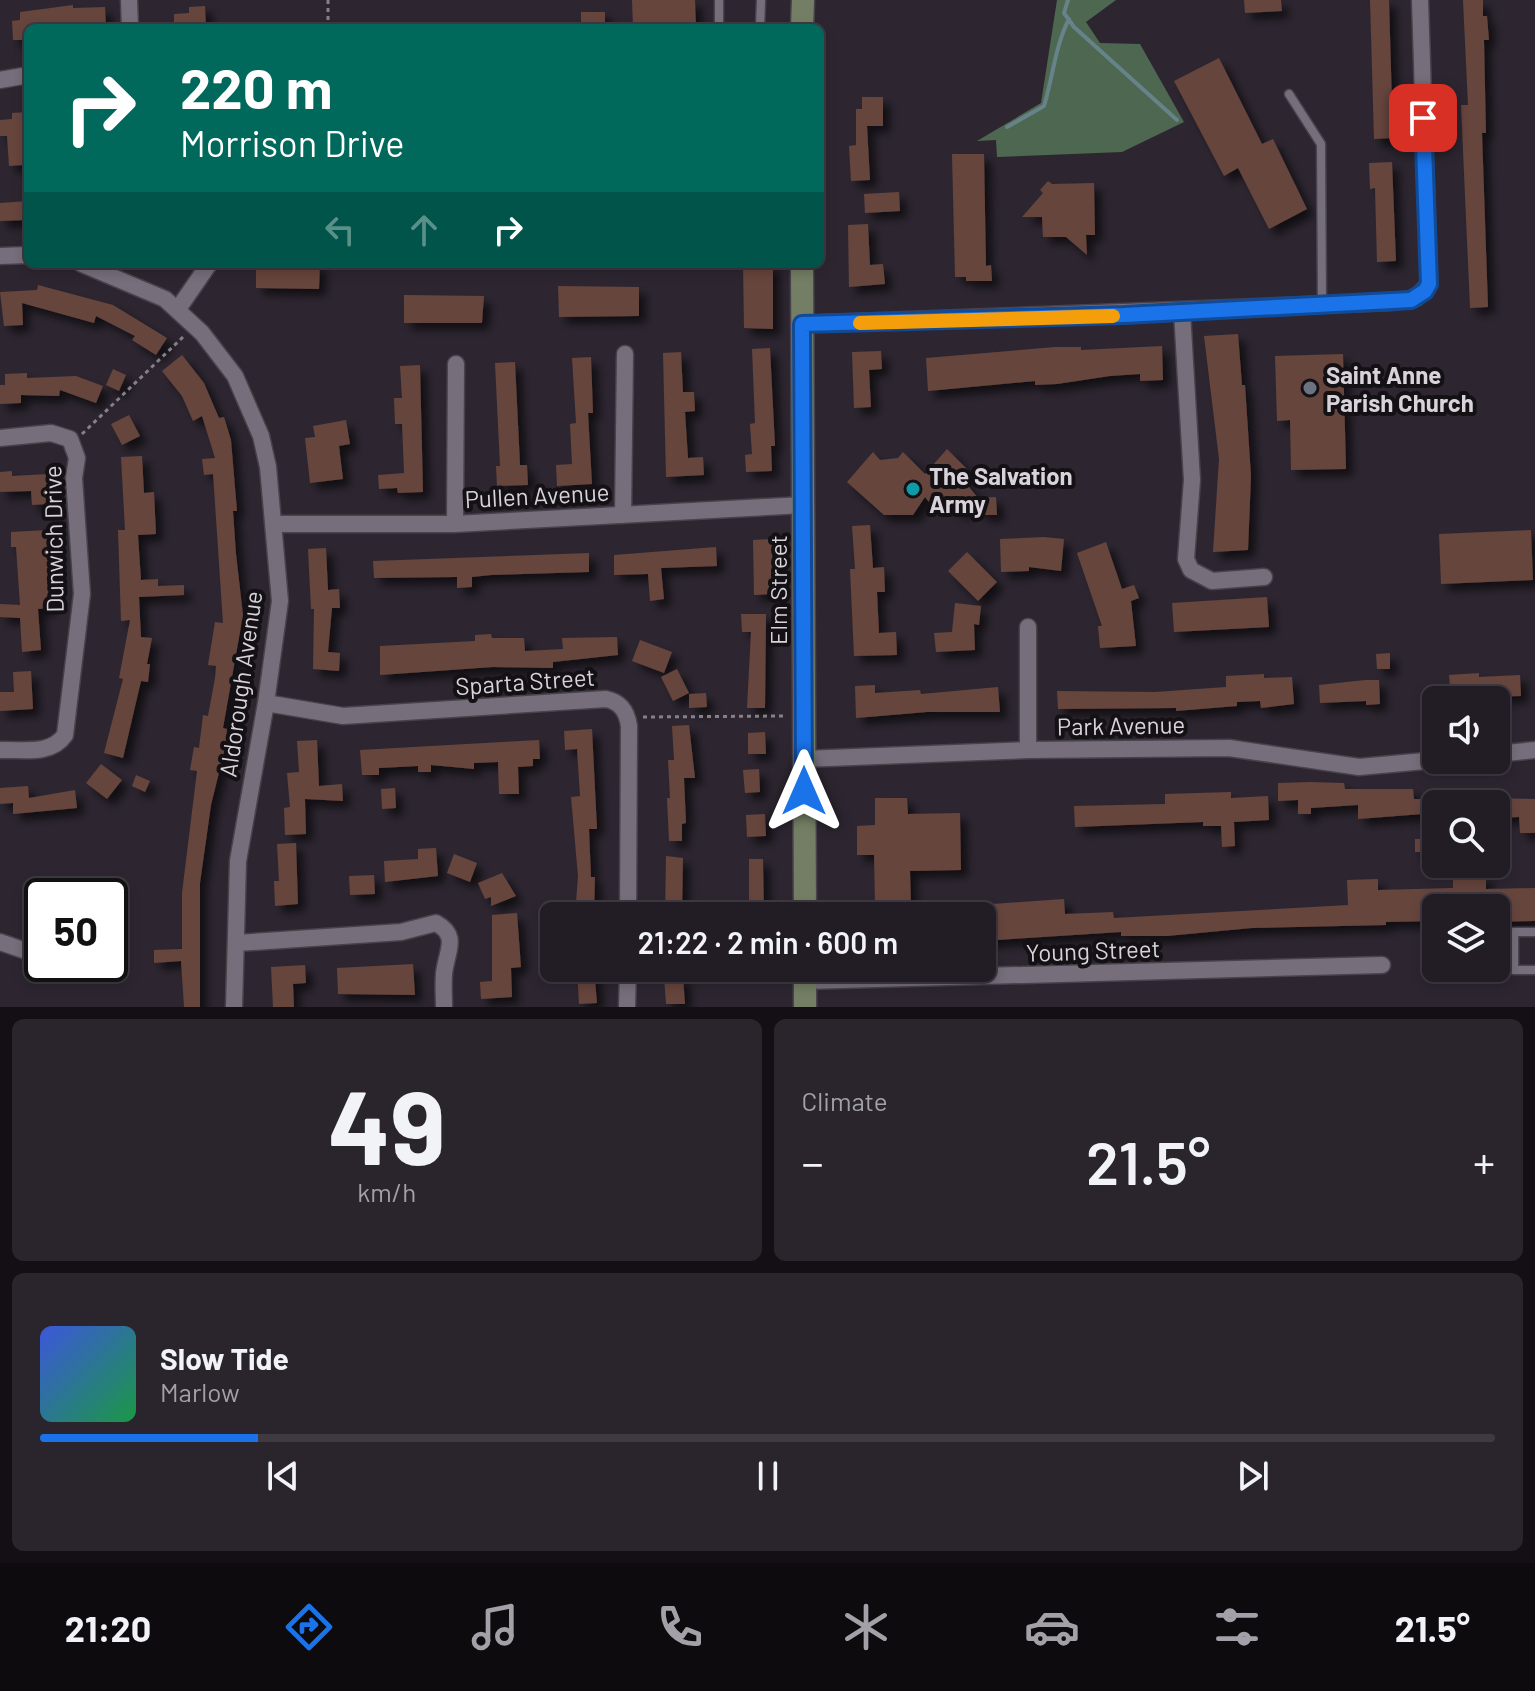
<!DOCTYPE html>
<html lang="en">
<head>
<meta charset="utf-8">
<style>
	body { margin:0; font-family:Barlow,sans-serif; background:#2a252d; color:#f1f3f6; height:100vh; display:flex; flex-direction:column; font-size:30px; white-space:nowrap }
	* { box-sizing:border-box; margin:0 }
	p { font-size:26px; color:#a2a1a7 }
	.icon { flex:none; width:44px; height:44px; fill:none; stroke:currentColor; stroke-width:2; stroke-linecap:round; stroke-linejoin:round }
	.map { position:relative; height:1007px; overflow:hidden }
	.drawer { display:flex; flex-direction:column; gap:12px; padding:12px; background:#130f14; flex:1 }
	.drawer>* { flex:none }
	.guide { position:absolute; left:24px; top:24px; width:800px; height:244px; border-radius:12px; box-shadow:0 4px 12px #0003,0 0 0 2px #3f3a42; background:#00695c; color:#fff; overflow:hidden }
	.fabs { position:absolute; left:1422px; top:686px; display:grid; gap:16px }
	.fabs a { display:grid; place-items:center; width:88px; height:88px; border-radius:12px; background:#221c25; box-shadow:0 4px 12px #0003,0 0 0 2px #3f3a42; font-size:40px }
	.speed { position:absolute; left:24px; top:878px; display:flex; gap:16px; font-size:40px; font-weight:700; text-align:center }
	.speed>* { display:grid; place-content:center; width:104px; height:104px; border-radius:50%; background:#221c25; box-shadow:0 4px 12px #0003,0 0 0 2px #3f3a42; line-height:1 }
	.speed .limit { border:4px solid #111; border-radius:12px; background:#fff; color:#111 }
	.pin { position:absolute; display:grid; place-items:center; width:68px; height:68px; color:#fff; margin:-34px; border-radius:16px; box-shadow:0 4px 12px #0006 }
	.me { position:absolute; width:88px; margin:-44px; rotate:0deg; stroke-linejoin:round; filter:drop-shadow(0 0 6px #0008) }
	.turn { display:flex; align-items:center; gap:28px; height:168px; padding:0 24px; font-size:36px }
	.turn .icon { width:104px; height:104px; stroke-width:2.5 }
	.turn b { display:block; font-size:56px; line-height:68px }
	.lanes { display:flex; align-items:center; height:76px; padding:0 24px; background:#0003; justify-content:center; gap:40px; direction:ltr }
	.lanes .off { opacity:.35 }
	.big { font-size:60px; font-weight:600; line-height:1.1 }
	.drawer .tile { flex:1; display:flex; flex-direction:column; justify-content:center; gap:12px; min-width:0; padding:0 28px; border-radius:12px; background:#2a252d }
	.drawer .dial { align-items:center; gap:0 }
	.dial b { font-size:104px; line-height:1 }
	.song { display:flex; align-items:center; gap:24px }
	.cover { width:96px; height:96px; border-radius:12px; background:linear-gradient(135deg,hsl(230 70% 55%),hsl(140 70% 35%)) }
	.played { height:8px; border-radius:4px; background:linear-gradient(90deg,#1a73e8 15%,#3f3a42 15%) }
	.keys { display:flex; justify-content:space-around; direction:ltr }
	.heat { display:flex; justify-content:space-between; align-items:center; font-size:44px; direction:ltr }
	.drawer .tiles { flex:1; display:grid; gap:12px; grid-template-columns:1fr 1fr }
	.tile:last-child { grid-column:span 2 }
	.trip { position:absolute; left:540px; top:902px; width:456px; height:80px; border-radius:12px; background:#221c25; box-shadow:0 4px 12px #0003,0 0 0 2px #3f3a42; font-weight:600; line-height:80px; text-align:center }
	.tab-bar { display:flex; height:128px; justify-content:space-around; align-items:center; background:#0e0b0f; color:#a2a1a7 }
	.tab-bar .icon { width:56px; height:56px }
	.tab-bar .current { color:#1a73e8 }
	.tab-bar b { font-size:36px; color:#f1f3f6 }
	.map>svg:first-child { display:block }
</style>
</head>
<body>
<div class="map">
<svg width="1535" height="1007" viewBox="0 0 1535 1007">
	<defs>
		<filter id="shadow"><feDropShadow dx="7" dy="7" stdDeviation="4" flood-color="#0009"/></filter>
	</defs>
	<rect width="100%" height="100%" fill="#2d2631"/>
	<path fill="#4e6750" d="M1057 0H1116L1086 22 1100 43 1140 44 1184 122 1122 152 997 157 996 140 977 141 1041 103Z"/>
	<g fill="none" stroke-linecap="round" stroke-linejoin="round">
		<path stroke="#67838a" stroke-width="4" d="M1068 0 1064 13 1074 27 1177 120
			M1007 127 1044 106C1053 77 1055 46 1069 19"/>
	</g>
	<path fill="#66453d" filter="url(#shadow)" d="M632 0H695L696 28H633Z
		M1244 0H1281L1282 11 1245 13Z
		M1370 0H1389L1393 138 1374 139Z
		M1463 0H1483V16H1487L1489 40H1484L1486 133H1482L1488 307 1470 308 1461 105H1468Z
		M73 5V8L105 7 106 28H28V40H13L12 21 20 20V12Z
		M205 6 206 28H174V14L189 13V7Z
		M581 12H605V28H581Z
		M1219 58 1262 144 1273 139 1307 209 1269 229 1238 168 1224 176 1174 81Z
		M862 97H883V126H867L870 180 851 181 849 146 856 145V109H862Z
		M28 112V132H22L23 165 9 166 7 136H0V120L12 119V113Z
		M952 154H984L986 266 991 265 992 281H966V277H955Z
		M1392 162 1396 261 1377 262 1375 188 1370 189 1369 163Z
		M1048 181 1052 184 1094 183 1095 235H1086L1087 255 1066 237H1043L1042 217H1022L1043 193 1040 190Z
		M899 192 900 211 865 213 864 194Z
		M28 201V220L0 221V203Z
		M868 224 870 265 883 264 885 284 849 287 848 225Z
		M256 264H320L319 289 256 288Z
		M743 264H773V329L744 328Z
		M38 285 113 305 167 338 156 355 132 340 135 336 96 316 94 323 22 303 23 325 4 326 0 292 37 290Z
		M558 286 639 287V316L559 317Z
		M404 295 484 296 482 323H404Z
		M1238 334 1242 385H1245L1251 476 1248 550 1213 552 1219 459 1204 336Z
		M1162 346 1163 380 1140 381V374L1110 376 1057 384 1035 385V381L928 391 926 358 1055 347H1081V350Z
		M770 348 775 446H771L772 471 746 472 745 455 752 454 750 424 755 423 752 349Z
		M881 351 882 369 869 370 871 407 854 408 852 352Z
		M681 352 683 392H694L695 411 685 412 688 458 703 457 704 475 666 477 663 353Z
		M1343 354 1346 469 1291 470 1290 420 1277 421 1275 356Z
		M182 355 204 383 219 418 224 417 231 440 237 511H233L236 554 243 615 223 728 227 729 226 744 211 805 200 883V1007H184L181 961 154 963V950L182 949V893L197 771 190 770 194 747 199 748 203 715 208 716 215 678 216 666 208 665 215 622 223 623 213 474 204 475 202 459 215 458 202 416 193 421 182 396 162 371Z
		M591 357 593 413H588L592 484 557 486 556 465 572 464 570 424 576 423 572 358Z
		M515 362 520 465H527L528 485 497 486 496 466H500L495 363Z
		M420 365 423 492 398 493 397 488 379 489 378 475 404 473 402 424H395L394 398H402L400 366Z
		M113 369 126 375 119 391 106 385Z
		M27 373V378L76 376 103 386 96 403 60 390 59 396 21 395V403L0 404V385H5V374Z
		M129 415 140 436 122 445 111 424Z
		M346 420 350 444 339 446 343 479 310 483 305 438 315 437 313 426Z
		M947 449 968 470 961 477 978 498 996 497 997 515H984L972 504 960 514 941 496 932 506 925 497 913 515H884L847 482 873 452 880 460 898 458 903 452 925 474Z
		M142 456 144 493 154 492 156 534 138 535 141 580 158 579V586L184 585V595L139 597 141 637 152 638 147 664H150L148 682 141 681 123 758 104 753 123 679 119 678 130 620 121 621 118 530H125L121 457Z
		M12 471V476L48 474 49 504 32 505 31 491 0 492V472Z
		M870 525 873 568 884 567 885 592H877L879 633 896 632 897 655 854 656 850 569H855L852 526Z
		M47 530 50 608 38 609 41 650 22 652 20 618 0 617V604L20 605 16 547H11V532Z
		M1531 530 1533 580 1441 584 1439 534Z
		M1044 537 1064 539 1061 571 1029 567V571L1001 572 1000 539Z
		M772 539 773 594 754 595 753 540Z
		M1106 542 1122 589 1134 585 1139 598 1131 601 1136 646 1100 648 1098 626H1102L1077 553Z
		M716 547 717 566 661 568 664 599 650 601 648 574 614 575V555Z
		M326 548 328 590 339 589 340 608H332L328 652 340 653 339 671 313 669 314 609H311L308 549Z
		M967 552 997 582 978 601 948 571Z
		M589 553V572L491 575 472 577V587L457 588V577L374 578 373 561Z
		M1267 597 1269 627 1174 632 1172 603Z
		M955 603 981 606 979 625 974 624 975 650 936 652 934 633 952 632Z
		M741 614H766L765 708H747L751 632H742Z
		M491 634 492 638H524L525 651 563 649 562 638 617 637 618 655 553 662V668L493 667 380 675V646L475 641V635Z
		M640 640 672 652 664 673 632 661Z
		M1390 653V669H1377L1376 654Z
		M677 669 689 693 673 701 661 677Z
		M31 671 33 709 0 711V692H14L13 672Z
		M1479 673V677L1520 675 1521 696 1451 698 1449 675Z
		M1264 674V678L1292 677 1294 704 1261 708 1260 701 1237 702V706L1176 711V708L1058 709 1057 691 1155 692 1226 687V676Z
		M1365 680H1379L1380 704 1366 705V701L1320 703 1319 685Z
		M875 685V693L920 690 921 694 998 687 1000 712H927L856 718 855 686Z
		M706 693 707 707 689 708V694Z
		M689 725 695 778H684L686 823 682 824V841H669L667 798H670L668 760H674L672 726Z
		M592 729 597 829H589L591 877H595L594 916H575L578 876 571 797 580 796 577 749 565 750 564 731Z
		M765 732 766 754H748V733Z
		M317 740 319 786 342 784 343 801 305 799 306 834 285 835 284 808 290 807 287 773 299 772 297 741Z
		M539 740 540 759H533V766L518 767 519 794H499L498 762 474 763V769L431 765V772H418V766L379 768V775H362L360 750Z
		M101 764 122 780 107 799 86 783Z
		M759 769 760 792 745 793 743 770Z
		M136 775 150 781 145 792 132 786Z
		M1310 782 1344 783 1345 789H1413L1414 799H1436V813L1358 819V805L1311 808V814H1298V800L1278 801V783Z
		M28 786 29 798 75 790 77 808 13 814V803L0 804V788Z
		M395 788 396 808 382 809 381 789Z
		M1231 792V798L1268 796 1269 820 1234 822 1235 846 1222 847 1221 826H1203V822L1075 827 1074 806 1165 804V794Z
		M875 798H907L908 814 960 813 961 870 910 871 911 905H875L874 855H857V826L875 825Z
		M1496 798 1535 799V833H1520L1519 817 1496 818Z
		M765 814 766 836 747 837 746 815Z
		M1415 839H1426V852H1415Z
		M296 843 298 904 275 906 274 881H279L277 844Z
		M436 848 438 876 385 882 384 861 418 859V849Z
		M454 854 477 863 470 882 447 873Z
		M666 856 683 858 682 916H665Z
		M749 859H763L764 916H749Z
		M502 873 516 896 491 906V897L485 899 478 883Z
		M374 875 375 894 350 895 349 876Z
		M1486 876V889L1535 888V921L1496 922V908H1436V921L1386 922V925L1252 928 1167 936H1121V932L982 941V916H977V905L1064 899 1065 914 1113 912 1114 918 1348 905 1347 880 1378 879V890L1453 888V877Z
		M517 913 521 967 511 968 512 997 481 999 480 982 492 981V915Z
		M413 964 415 995 338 994 337 968Z
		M305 965 306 983 293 984 294 1007H273L271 967Z
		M577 968H594L597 1003 579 1004Z
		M683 976 685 1004H666L664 977Z"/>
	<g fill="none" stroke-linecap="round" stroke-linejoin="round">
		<g stroke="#48424b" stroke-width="11">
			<path id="service" d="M719 28V0
				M760 28 761 0
				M1289 94 1321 144 1322 305
				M1535 932H1514V970H1535"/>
		</g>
		<g stroke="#48424b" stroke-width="19">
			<path id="minor" d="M129 0 130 28
				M0 80 28 75
				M0 256 28 255
				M82 264 165 299 202 333 235 376 261 436 268 467 280 601 266 703 238 861 234 1007
				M178 309 209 264
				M1182 312 1192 480 1186 559 1191 570 1212 581 1264 577
				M802 324 1392 302 1416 298 1429 284 1420 0
				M0 438 51 433 70 439 77 458 74 478 82 594 65 735C50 756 23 749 0 750
				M623 515 625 354
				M273 524H455L803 505
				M455 524 456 364
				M1028 627V750
				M266 703 343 716 606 699C621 702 627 712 629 726L628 916
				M1496 754 1535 750
				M804 759 1028 750 1229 748 1359 767 1436 760
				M0 942 29 952
				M237 943 401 932 436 923C460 936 446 952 444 974 443 985 444 996 444 1007
				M805 981 1382 965
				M627 1007 628 968"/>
		</g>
		<g stroke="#48424b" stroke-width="25">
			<path id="secondary" d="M802 28 803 0
				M802 264 805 916
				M805 968V1007"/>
		</g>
		<path stroke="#868089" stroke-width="3" stroke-dasharray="4 4" stroke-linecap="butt" d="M328 0V28
			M82 434 183 337
			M643 717 784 716"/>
		<use href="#service" stroke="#776e7b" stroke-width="8"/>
		<use href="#minor" stroke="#776e7b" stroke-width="16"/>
		<use href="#secondary" stroke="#737e64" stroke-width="22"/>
	</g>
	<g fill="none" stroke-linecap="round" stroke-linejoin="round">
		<g stroke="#114b97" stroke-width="20">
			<path id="route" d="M804 791 802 324 1124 315 1411 300 1425 291 1429 284 1423 118"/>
		</g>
		<use href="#route" stroke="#1a73e8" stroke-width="14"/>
		<path stroke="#f59e0b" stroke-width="14" d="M860 323 1113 316"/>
	</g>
	<circle fill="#6b7280" stroke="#141115" stroke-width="3" cx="1310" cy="388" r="8"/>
	<circle fill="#0f9aa8" stroke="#141115" stroke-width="3" cx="913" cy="489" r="8"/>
	<g text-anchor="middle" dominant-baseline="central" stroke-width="8" stroke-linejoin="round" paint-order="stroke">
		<g font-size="24" font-weight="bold" fill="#d8d3da" stroke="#141115" text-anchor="start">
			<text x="1326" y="374">Saint Anne<tspan x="1326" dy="28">Parish Church</tspan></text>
			<text x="929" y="475">The Salvation<tspan x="929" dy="28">Army</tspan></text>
		</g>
		<g font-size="24" fill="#d8d3da" stroke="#141115">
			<text transform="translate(537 495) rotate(-3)">Pullen Avenue</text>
			<text transform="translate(53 539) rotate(-91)">Dunwich Drive</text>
			<text transform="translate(777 590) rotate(-90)">Elm Street</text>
			<text transform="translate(525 681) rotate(-4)">Sparta Street</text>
			<text transform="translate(240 684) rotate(-82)">Aldorough Avenue</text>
			<text transform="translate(1121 725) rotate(-1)">Park Avenue</text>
			<text transform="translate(1093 950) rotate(-2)">Young Street</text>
		</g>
	</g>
</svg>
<div class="fabs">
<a><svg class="icon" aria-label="sound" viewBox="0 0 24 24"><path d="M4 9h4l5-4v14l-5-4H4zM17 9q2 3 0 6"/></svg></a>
<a><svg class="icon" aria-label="search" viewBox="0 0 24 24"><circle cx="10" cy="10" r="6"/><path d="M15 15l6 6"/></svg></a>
<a><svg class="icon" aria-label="layers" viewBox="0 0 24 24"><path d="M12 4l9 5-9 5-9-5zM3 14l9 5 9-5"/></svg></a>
</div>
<div class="speed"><div class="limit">50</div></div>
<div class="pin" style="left:1423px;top:118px;background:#d93025"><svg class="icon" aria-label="arrive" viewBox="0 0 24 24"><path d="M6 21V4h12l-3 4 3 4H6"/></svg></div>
<svg class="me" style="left:804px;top:791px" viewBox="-20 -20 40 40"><path d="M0-17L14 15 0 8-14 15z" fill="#1a73e8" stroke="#fff" stroke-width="4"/></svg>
<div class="trip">21:22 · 2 min · 600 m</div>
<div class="guide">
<div class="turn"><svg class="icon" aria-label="right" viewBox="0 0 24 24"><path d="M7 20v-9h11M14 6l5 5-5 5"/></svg><div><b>220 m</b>Morrison Drive</div></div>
<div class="lanes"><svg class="icon off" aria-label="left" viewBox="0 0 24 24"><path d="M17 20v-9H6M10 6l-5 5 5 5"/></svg><svg class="icon off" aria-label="ahead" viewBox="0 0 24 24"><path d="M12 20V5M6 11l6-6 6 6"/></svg><svg class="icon" aria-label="right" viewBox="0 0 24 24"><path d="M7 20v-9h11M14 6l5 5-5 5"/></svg></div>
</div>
</div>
<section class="drawer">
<div class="tiles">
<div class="tile dial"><b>49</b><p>km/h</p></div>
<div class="tile"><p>Climate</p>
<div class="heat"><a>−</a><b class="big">21.5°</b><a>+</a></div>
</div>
<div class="tile">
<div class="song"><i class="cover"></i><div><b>Slow Tide</b><p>Marlow</p></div></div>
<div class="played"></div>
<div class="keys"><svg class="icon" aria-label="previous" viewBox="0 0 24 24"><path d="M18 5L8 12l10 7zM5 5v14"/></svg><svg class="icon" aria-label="pause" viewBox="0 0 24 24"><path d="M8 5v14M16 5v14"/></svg><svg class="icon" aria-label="next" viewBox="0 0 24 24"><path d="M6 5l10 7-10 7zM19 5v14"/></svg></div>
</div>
</div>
</section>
<nav class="tab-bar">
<b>21:20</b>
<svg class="icon current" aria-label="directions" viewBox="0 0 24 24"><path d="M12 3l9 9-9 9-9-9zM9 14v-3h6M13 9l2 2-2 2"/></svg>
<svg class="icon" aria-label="music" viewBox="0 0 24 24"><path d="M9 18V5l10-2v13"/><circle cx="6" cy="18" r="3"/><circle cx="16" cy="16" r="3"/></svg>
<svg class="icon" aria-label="phone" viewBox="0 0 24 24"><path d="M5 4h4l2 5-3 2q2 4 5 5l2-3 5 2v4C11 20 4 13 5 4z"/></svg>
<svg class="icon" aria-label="climate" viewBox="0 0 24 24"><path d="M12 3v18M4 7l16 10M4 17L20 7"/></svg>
<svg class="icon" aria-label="car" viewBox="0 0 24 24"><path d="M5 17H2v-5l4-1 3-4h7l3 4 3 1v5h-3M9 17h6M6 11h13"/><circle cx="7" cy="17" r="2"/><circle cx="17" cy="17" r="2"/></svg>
<svg class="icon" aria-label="filters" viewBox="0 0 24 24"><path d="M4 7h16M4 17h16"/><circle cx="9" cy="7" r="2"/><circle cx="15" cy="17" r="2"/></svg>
<b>21.5°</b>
</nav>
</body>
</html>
